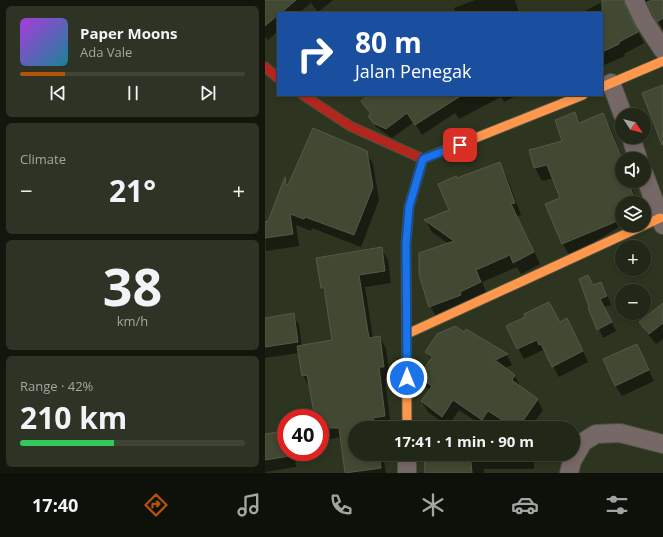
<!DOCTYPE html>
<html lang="en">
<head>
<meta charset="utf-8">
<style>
	body { margin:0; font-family:"Open Sans",sans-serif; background:#2e3425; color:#f1f3f6; height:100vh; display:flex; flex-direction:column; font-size:15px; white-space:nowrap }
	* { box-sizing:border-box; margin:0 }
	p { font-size:13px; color:#a2a6a2 }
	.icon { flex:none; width:22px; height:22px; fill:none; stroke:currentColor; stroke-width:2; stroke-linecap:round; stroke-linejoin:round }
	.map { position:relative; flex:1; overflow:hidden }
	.drawer { display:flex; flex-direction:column; gap:6px; padding:6px; background:#13160d; width:265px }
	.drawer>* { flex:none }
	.top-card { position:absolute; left:12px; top:12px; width:326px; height:84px; border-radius:0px; box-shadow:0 2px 6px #0003,0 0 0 1px #3f4437; background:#1a4fa0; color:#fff; overflow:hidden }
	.needle { width:26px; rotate:125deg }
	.controls { position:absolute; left:350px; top:108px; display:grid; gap:8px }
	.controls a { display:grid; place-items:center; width:36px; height:36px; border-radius:50%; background:#222818; box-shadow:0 2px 6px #0003,0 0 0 1px #3f4437; font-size:20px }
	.speed { position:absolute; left:12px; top:409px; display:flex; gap:8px; font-size:20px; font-weight:700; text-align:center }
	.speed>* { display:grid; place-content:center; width:52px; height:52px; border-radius:50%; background:#222818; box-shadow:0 2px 6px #0003,0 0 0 1px #3f4437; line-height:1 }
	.speed .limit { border:6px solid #d22; background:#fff; color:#111 }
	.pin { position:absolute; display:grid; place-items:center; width:34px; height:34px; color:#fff; margin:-17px; border-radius:8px; box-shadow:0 2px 6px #0006 }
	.me { position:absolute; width:44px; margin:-22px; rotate:0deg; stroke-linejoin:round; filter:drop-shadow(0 0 3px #0008) }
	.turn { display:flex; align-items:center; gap:14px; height:84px; padding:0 12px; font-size:18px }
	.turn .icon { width:52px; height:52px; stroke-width:2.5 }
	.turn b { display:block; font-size:28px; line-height:34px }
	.big { font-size:30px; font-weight:700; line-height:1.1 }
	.drawer .tile { flex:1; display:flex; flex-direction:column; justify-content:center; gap:6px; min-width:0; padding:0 14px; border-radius:6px; background:#2e3425 }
	.drawer .dial { align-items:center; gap:0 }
	.dial b { font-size:52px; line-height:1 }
	.song { display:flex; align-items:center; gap:12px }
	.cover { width:48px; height:48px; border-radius:6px; background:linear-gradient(135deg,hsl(280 70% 55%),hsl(190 70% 35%)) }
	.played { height:4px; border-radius:2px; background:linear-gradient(90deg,#b45309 20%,#3f4437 20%) }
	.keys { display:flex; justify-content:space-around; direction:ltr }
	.heat { display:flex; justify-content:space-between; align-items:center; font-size:22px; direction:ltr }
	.charge { height:6px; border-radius:3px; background:linear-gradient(90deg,#34c759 42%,#3f4437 0) }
	.trip { position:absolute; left:83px; top:421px; width:232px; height:40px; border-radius:20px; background:#222818; box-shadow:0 2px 6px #0003,0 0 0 1px #3f4437; font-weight:700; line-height:40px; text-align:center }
	.tab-bar { display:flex; height:64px; justify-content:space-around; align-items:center; background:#0e100a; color:#a2a6a2 }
	.tab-bar .icon { width:28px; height:28px }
	.tab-bar .on { color:#b45309 }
	.tab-bar b { font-size:18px; color:#f1f3f6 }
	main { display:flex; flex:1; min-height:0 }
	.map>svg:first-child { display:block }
</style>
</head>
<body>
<main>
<section class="drawer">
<div class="tile">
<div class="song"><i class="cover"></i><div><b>Paper Moons</b><p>Ada Vale</p></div></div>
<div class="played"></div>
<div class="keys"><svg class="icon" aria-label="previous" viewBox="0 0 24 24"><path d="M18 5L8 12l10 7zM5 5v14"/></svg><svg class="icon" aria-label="pause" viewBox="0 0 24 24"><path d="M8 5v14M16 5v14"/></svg><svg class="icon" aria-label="next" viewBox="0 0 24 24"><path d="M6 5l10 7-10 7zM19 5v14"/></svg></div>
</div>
<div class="tile"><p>Climate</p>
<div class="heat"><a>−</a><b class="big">21°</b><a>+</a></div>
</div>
<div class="tile dial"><b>38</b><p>km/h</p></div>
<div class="tile"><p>Range · 42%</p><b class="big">210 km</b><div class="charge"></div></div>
</section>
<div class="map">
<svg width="398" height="473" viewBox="0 0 398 473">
	<rect width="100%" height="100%" fill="#2d3520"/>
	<path fill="#0007" d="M0 0H68L53 12 46 3 34 13H13V31L3 40 0 37Z
		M210 0H250L254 13H191L189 8Z
		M341 0H398V30L383 3 377 1 365 11V17L379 43 359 54 360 56 337 66V13H316Z
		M106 95H253L239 102 236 97 194 119 190 113 157 135 149 122 127 138 111 127 105 116 106 115 98 102Z
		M310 113 316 123 337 114 345 127 358 159H357V181H364L373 203H357V225L305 257 298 244 282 205 297 198 288 178 277 181 270 168 265 151 299 142Z
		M101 152 108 164 114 200 96 247 47 228 46 231 31 225 34 246 1 251 0 223 3 222 20 179 23 185Z
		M234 163 241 175 256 215 252 216 275 264 256 274 252 267 217 282 222 294 172 318 165 306 184 244 167 232 161 221 185 211 192 179Z
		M116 249 123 260 126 283 100 287 108 338 115 337 121 349 125 378 120 379 126 427 90 428V454H118L121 473H81L76 437 60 440 55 432V418H51L45 387H44L38 375 34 353 0 358V319L28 315 34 325 37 346 68 341 61 296 57 288Z
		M336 283 341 291 346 305 339 307 351 331 338 338 324 308Z
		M398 304V339L391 344 382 333 375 322Z
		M295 323 308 330 323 362 294 377 282 355H281L278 350 259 359 242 327Z
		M201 331 242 355 247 365 240 368 249 375 255 385 254 387 272 399 278 410 265 428H221L194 410 183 426 163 412 157 402 165 390 161 387 155 377 166 360 161 352 200 334Z
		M377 355 389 381 357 396 350 385Z
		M0 435 21 452H29L31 467 0 472Z
		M165 454H269V469H219V473H161Z"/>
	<path fill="#414932" stroke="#535a49" d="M0 0H31L16 13H13V15L0 26Z
		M337 0H359L360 5 373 32 354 42V44L337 52Z
		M387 0H398V18L392 22 382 2Z
		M398 85V145H397L377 93Z
		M104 95H197L150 125 142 113 121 129 108 123 103 116 106 114 96 101Z
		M310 112 314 123 338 113 357 159V181H363L371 203H357V219L297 244 280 204 295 198 282 165 269 168 264 150 297 141 290 120Z
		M48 128 102 151 108 187 89 235 40 217 39 219 25 214 28 234 0 238V222L3 221 20 177 21 184 23 185Z
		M235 162 250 203 246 204 269 252 248 263 245 255 211 270 216 282 195 292 196 295 164 307 154 275V253L189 241 159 220 184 210 173 184 191 176 192 178Z
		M117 247 120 271 94 275 104 338 115 336 119 367H114L120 416 108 418 110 428H90V454H114L116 468 80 473 74 428H55V418H50L42 375 37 376 32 346 67 340 59 288H56L51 258Z
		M323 275 328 285 336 282 342 296 335 299 347 322 332 330 323 308 324 307 314 279Z
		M284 302 295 322 302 318 318 351 287 367 276 344 274 345 272 340 252 349 241 326 260 317 259 314Z
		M398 303V323L384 334 374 322Z
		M29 313 33 342 0 347V318Z
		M190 326 199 332 201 329 243 354 230 360 250 375 247 380 273 399 253 428H250L223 411 217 420 188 400 177 417 156 401 167 386 154 377 167 357 160 352 172 334Z
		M372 344 384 370 350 386 338 359Z
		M21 431V452H25V456L0 460V434Z
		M159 454H205L207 473H160Z"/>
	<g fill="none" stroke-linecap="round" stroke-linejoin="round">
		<g stroke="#4a5240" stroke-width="20">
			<path id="street" d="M369 0 379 21 398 50
				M346 83 358 115
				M366 137 373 159
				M379 174 398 225
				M142 454V473
				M304 473 307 461 318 442 331 434 355 433 398 444"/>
		</g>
		<g stroke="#4a5240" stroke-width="11">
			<path id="slow" d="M337 87 398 61
				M158 159 318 95
				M142 334 395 218
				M142 428 141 244 144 207 158 159"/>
		</g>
		<g stroke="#4a5240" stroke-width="11">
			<path id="jam" d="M0 67 13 78
				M38 95 85 126 158 159"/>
		</g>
		<use href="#street" stroke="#776868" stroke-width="18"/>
		<use href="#slow" stroke="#ff974d" stroke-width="9"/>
		<use href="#jam" stroke="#b3261e" stroke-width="9"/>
	</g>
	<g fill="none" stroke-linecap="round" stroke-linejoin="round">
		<g stroke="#114b97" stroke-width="10">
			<path id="route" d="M142 378 141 244 144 207 158 159 195 145"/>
		</g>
		<use href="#route" stroke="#1a73e8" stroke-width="7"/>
	</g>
</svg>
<div class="controls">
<a><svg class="needle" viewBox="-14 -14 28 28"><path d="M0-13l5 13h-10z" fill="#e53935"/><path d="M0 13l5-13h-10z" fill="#a2a6a2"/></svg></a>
<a><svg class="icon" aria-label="sound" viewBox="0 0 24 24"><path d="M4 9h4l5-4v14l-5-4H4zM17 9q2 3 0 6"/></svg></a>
<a><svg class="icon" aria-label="layers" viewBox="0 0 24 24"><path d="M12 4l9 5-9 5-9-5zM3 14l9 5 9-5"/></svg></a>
<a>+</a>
<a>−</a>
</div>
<div class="speed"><div class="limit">40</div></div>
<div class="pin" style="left:195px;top:145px;background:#d93025"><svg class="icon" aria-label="arrive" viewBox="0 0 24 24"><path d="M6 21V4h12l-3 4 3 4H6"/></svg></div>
<svg class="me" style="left:142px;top:378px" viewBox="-20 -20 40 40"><circle r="17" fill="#1a73e8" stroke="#fff" stroke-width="3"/><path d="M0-11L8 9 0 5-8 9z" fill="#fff"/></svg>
<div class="trip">17:41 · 1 min · 90 m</div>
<div class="top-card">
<div class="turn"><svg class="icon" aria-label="right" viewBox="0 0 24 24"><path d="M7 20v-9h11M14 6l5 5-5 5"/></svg><div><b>80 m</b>Jalan Penegak</div></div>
</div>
</div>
</main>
<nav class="tab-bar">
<b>17:40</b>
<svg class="icon on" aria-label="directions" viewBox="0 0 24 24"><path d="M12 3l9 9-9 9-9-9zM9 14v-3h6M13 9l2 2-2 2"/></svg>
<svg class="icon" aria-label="music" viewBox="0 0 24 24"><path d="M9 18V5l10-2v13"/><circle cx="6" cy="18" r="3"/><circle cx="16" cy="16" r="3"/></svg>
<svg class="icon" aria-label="phone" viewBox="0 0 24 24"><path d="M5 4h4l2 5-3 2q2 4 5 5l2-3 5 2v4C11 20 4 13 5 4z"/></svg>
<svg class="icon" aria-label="climate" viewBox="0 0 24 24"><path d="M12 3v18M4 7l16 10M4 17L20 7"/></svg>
<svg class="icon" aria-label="car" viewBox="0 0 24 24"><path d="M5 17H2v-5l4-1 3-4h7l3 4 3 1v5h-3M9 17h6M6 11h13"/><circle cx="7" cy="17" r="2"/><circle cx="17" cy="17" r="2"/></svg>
<svg class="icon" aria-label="filters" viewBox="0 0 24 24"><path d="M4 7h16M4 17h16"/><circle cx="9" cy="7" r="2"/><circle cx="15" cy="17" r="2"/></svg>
</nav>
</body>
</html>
